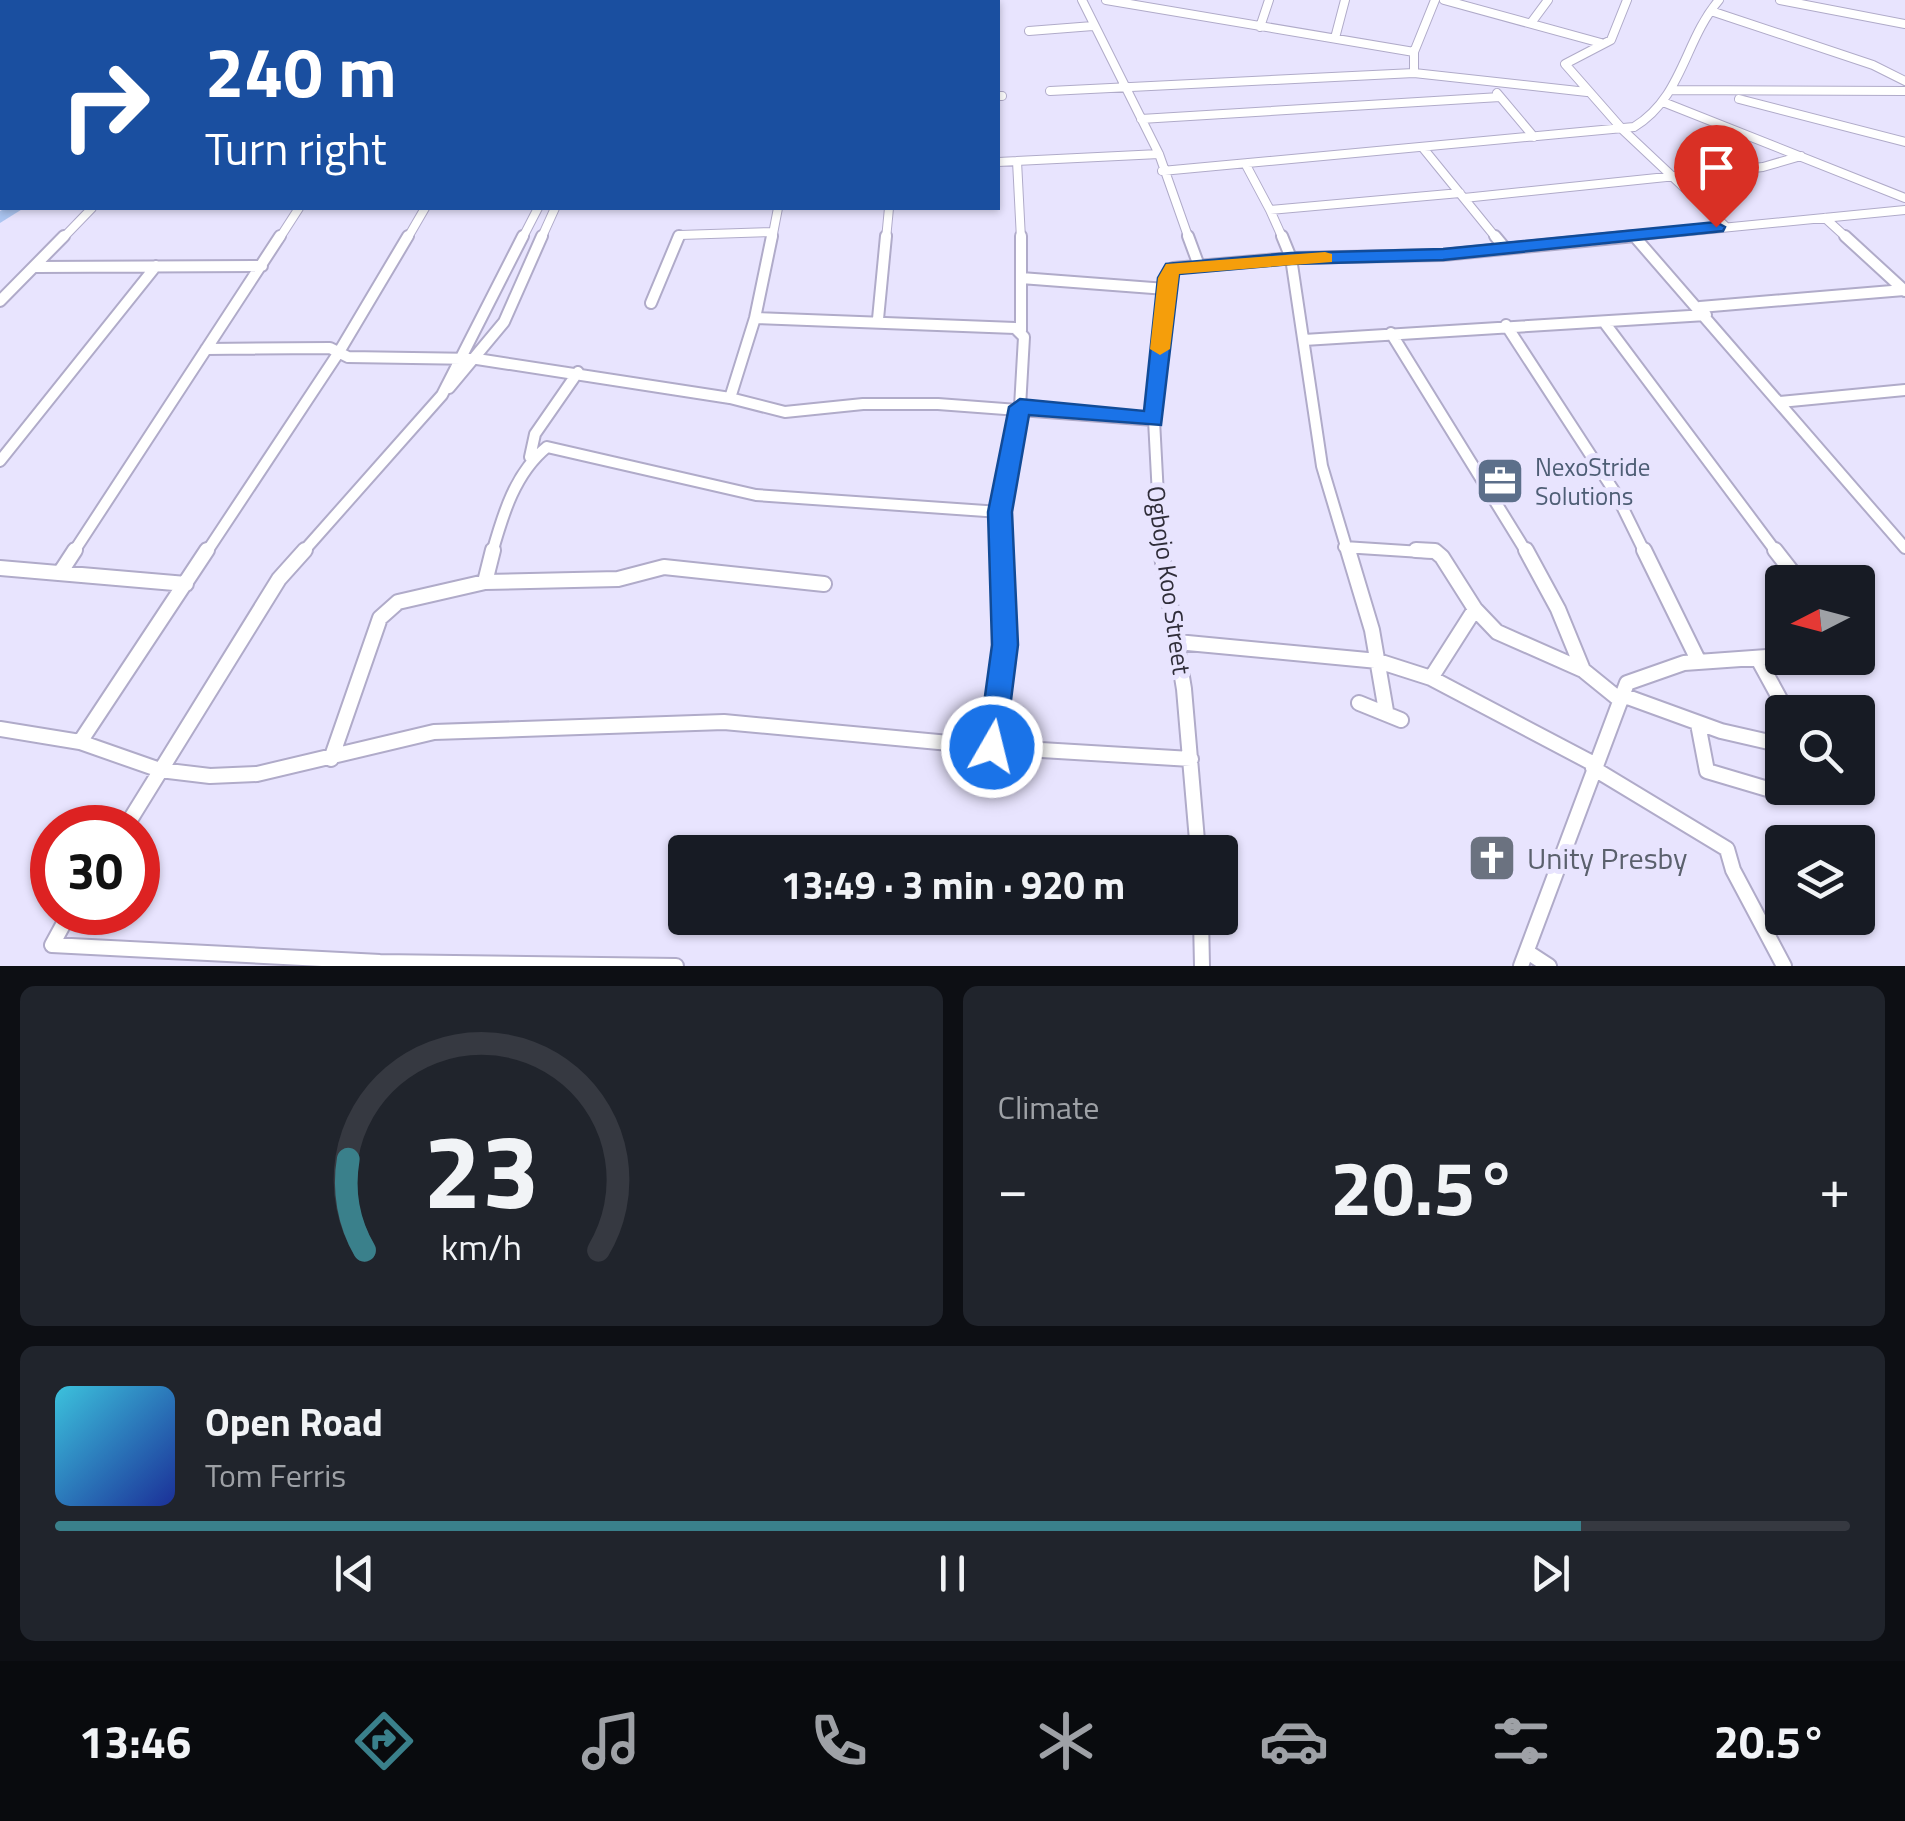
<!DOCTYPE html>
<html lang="en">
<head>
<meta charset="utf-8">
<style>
	body { margin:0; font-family:"Titillium Web",sans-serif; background:#20242c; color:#f1f3f6; height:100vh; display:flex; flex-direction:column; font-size:38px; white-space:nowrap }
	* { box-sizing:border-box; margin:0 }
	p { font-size:32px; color:#9ea1a6 }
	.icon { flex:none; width:55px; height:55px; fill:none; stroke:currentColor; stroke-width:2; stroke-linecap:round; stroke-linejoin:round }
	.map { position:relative; height:966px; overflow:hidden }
	.drawer { display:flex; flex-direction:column; gap:20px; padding:20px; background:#0d0f14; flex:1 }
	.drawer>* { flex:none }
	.hud { position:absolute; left:0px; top:0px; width:1000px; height:210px; box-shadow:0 2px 8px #0004; background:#1a4fa0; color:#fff; overflow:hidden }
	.needle { width:65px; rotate:264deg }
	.fabs { position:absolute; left:1765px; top:565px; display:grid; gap:20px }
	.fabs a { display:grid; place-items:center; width:110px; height:110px; border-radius:10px; background:#171b24; box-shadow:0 2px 8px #0004; font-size:50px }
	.speed { position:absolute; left:30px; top:805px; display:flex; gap:20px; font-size:50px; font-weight:700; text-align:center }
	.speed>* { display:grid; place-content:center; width:130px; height:130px; border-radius:50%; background:#171b24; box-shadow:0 2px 8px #0004; line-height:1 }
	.speed .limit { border:15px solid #d22; background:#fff; color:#111 }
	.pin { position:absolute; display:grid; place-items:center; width:85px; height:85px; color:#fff; margin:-102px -42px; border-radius:50% 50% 50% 0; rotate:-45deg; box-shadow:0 0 10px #0007 }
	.pin .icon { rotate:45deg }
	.me { position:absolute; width:110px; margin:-55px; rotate:8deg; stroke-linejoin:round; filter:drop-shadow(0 0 8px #0008) }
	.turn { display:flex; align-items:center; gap:35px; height:210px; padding:0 40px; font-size:45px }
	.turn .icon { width:130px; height:130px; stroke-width:2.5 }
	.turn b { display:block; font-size:70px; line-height:85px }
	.big { font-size:75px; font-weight:700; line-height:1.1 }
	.drawer .widget { flex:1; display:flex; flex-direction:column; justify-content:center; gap:15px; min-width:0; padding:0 35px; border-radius:15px; background:#20242c }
	.drawer .dial { align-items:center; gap:0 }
	.dial svg { height:260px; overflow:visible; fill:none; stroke:#363941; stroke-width:7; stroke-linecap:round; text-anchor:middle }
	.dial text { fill:#f1f3f6; stroke:none }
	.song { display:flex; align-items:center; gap:30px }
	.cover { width:120px; height:120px; border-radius:15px; background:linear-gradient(135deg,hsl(190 70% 55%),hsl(230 70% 35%)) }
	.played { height:10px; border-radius:5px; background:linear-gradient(90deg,#3a808b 85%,#363941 85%) }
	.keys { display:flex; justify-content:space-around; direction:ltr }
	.heat { display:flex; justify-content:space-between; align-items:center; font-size:55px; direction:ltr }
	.drawer .tiles { flex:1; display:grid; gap:20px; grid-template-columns:1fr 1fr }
	.widget:last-child { grid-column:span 2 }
	.trip { position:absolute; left:668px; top:835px; width:570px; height:100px; border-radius:10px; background:#171b24; box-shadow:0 2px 8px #0004; font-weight:700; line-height:100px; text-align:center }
	.tabs { display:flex; height:160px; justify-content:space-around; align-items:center; background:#090b0e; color:#9ea1a6 }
	.tabs .icon { width:70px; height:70px }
	.tabs .current { color:#3a808b }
	.tabs b { font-size:45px; color:#f1f3f6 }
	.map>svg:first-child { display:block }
</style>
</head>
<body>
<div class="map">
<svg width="1905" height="966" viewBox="0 0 1905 966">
	<rect width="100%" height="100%" fill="#e8e4fe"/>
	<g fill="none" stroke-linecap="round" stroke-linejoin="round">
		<path fill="#abc5f1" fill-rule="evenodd" d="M6 208H24L0 223V211Z"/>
		<g stroke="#b0abc9" stroke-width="10">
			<path id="street-far2" d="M1082 0 1159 154 1189 239
				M1106 0 1414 52V73
				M1444 0 1601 43
				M1627 0 1611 40 1565 64 1623 130 1725 226
				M1780 0 1905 24
				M196 2 202 0
				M290 2 296 0
				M710 2 762 0
				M1711 11 1873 65 1905 81
				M1531 23 1548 0
				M1260 27 1269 0
				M1029 31 1093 26
				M1335 38 1345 0
				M1414 52 1435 0
				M1672 90 1905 91
				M1050 91 1414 73 1587 92
				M1497 93 1534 137
				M998 96H1002
				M1739 99 1905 142
				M1663 102 1905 198
				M1141 119 1500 97
				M1423 148 1497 239
				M1017 161 1021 239
				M998 162 1159 154
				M1246 165 1270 210 1460 193
				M1162 171 1634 127C1683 97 1684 41 1719 0
				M1464 198 1763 167 1801 156
				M1270 210 1283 239
				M1825 218 1848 239
				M62 239 92 208
				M279 239 299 208
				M407 239 425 208
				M522 239 538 208
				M541 239 555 208
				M678 239 680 235 773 232
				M772 239 778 208
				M886 239 889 208
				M1609 239 1905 210"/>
		</g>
		<g stroke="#b0abc9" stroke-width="14">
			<path id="street-far1" d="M1021 236V331
				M1188 236 1198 263
				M1282 236 1291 258 1322 466 1348 553
				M1495 236 1505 248
				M1845 236 1905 291
				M1635 237 1905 548
				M36 267 262 266
				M1021 278 1166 289
				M0 301 64 236
				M651 303 679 236
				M1700 307 1904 290
				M755 318 1015 328 1024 337 1020 407 1000 512 1002 553
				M878 319 886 236
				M1604 322 1777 553
				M1506 325 1616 494 1645 553
				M1391 333 1527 553
				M1304 340 1706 315
				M206 349 330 348 348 357 477 359 730 398 785 412 863 404H938L1154 420
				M449 388 504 322 542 236
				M730 398 755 318 772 236
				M1780 402 1905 390
				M530 457 535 434 578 372
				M0 461 156 266
				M1344 547 1437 553
				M73 553 280 236
				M206 553 339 352 408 236
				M302 553 442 395 523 236
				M492 553C503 514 515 473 547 447L756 495 1000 512
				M1161 553 1154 420 1167 278 1173 268 1291 258 1443 255 1635 236"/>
		</g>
		<g stroke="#b0abc9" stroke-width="18">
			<path id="street" d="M1161 550 1184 689 1198 852
				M1348 550 1372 630 1386 711
				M1416 550 1435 551 1442 557 1475 609 1497 632 1583 670
				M1526 550 1558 609 1583 670 1620 700
				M1644 550 1698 660
				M1775 550 1800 582
				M0 568 186 584
				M60 573 75 550
				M485 582 493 550
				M1177 642 1378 661 1431 678 1594 764
				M1758 659 1787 712
				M1431 678 1475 609
				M1622 695 1721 731 1782 745
				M1359 703 1401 720
				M1698 724 1707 771 1771 790
				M0 729 80 742 160 770 210 776 257 774 434 732 724 722 992 747 1191 759
				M80 742 207 550
				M992 747 1005 645 1001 550
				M331 759 380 618 398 602 485 582 618 579 664 567 824 584
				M1593 768 1727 849 1733 870 1784 966
				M125 828 279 579 305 550
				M70 912 52 945 380 962 676 966
				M1201 918 1202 966
				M1529 953 1549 966
				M1521 966 1627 683 1684 663 1782 656"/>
		</g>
		<use href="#street-far2" stroke="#fff" stroke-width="8"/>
		<use href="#street-far1" stroke="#fff" stroke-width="10"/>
		<use href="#street" stroke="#fff" stroke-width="14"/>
	</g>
	<path fill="#1a73e8" stroke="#114b97" stroke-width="2.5" d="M1716 222 1725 227 1723 231 1443 260 1291 264 1179 274 1161 425 1029 415 1012 512 1018 645 1005 747 1001 756 992 760 982 756 978 747 992 645 988 512 1009 407 1020 399 1144 411 1158 278 1166 264 1291 253 1443 249Z"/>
	<path fill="#f59e0b" d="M1325 252 1332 254V262L1179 274 1170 349 1160 355 1150 349 1158 278 1166 264Z"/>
	<defs>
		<g id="office-square" transform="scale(2.5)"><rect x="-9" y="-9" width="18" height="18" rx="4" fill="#5c6f8a" stroke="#e8e4fe"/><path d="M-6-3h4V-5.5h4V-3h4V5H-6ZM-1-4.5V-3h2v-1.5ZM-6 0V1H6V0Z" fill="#fff"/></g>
		<g id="church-square" transform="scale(2.5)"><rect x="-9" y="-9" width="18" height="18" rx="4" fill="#6b7280" stroke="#e8e4fe"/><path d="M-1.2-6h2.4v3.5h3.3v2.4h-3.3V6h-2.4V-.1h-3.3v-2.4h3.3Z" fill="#fff"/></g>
	</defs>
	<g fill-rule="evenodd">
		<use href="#office-square" x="1500" y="481"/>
		<use href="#church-square" x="1492" y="858"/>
	</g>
	<g text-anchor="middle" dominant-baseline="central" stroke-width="10" stroke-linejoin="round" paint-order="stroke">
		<g font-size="25" fill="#4e5e75" stroke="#e8e4fe" text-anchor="start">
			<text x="1535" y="467">NexoStride<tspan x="1535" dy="29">Solutions</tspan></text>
		</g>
		<g font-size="25" fill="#2f2d39" stroke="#e8e4fe">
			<text transform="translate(1169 580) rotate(82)">Ogbojo Koo Street</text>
		</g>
		<g font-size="30" fill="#5b616d" stroke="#e8e4fe" text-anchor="start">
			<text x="1527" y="858">Unity Presby</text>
		</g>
	</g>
</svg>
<div class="fabs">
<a><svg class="needle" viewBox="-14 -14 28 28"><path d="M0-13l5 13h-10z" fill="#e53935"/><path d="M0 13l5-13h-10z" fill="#9ea1a6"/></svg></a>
<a><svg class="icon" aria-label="search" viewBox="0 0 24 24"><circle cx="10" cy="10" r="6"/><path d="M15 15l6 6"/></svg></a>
<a><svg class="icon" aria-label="layers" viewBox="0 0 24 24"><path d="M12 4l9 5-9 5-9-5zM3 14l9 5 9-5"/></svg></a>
</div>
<div class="speed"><div class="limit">30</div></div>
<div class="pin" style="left:1716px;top:227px;background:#d93025"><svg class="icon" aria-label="arrive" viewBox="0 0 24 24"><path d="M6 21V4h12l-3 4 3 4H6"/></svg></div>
<svg class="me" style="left:992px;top:747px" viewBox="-20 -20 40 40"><circle r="17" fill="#1a73e8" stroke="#fff" stroke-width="3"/><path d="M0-11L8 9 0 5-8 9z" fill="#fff"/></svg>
<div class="trip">13:49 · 3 min · 920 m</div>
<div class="hud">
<div class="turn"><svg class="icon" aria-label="right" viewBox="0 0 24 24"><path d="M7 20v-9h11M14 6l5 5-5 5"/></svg><div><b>240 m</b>Turn right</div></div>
</div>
</div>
<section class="drawer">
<div class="tiles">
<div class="widget dial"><svg viewBox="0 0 100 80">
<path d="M14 69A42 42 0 1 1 86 69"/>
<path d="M14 69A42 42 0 0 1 9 41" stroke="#3a808b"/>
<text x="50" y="56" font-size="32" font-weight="700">23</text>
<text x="50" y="72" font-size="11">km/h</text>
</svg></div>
<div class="widget"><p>Climate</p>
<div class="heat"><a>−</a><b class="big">20.5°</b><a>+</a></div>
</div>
<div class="widget">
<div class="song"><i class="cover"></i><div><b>Open Road</b><p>Tom Ferris</p></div></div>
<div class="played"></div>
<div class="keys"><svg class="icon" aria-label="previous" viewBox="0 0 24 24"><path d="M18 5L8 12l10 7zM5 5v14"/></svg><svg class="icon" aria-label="pause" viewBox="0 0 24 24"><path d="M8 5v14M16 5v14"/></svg><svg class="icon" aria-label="next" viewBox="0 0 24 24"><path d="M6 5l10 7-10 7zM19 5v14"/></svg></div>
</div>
</div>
</section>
<nav class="tabs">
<b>13:46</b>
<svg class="icon current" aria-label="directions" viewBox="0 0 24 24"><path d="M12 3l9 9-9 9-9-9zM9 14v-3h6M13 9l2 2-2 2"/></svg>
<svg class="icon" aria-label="music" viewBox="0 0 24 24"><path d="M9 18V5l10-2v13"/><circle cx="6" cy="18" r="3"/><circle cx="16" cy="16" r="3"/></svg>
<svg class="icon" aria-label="phone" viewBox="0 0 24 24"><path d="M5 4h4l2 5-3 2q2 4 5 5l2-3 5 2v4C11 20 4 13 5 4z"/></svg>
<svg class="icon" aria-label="climate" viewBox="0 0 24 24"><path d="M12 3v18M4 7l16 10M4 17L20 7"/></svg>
<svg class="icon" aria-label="car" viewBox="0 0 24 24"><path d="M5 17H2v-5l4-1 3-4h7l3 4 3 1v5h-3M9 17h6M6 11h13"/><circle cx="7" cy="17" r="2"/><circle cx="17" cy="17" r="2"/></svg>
<svg class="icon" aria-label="filters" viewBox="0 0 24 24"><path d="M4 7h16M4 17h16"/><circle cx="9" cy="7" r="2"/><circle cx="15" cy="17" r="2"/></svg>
<b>20.5°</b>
</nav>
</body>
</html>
